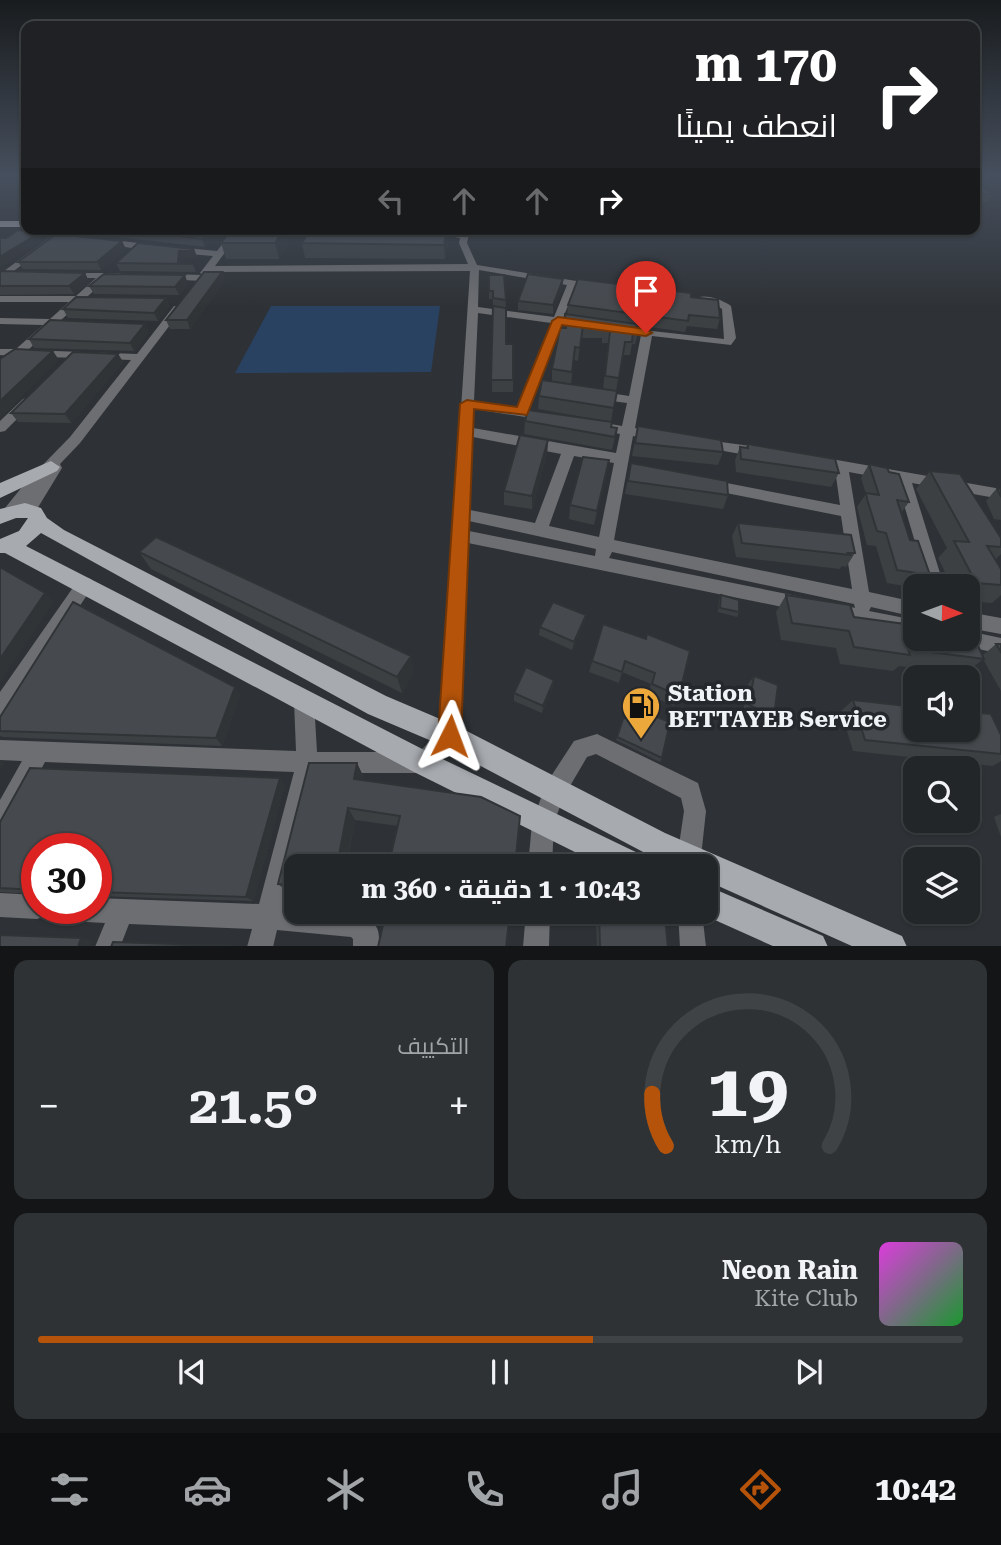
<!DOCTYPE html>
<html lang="ar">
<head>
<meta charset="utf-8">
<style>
	body { margin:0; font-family:"Roboto Serif",Cairo,serif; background:#2e3234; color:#f1f3f6; direction:rtl; height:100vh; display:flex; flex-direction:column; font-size:26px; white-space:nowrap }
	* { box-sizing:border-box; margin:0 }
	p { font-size:23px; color:#a2a5a8 }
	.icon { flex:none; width:38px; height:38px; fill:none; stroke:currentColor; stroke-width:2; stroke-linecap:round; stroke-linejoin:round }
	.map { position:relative; height:946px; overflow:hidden; direction:ltr }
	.details { display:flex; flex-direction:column; gap:14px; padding:14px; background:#131516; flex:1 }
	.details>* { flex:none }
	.hud { position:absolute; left:21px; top:21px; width:959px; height:214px; border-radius:14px; box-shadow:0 2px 5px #0004,0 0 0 2px #3f4345; direction:rtl; background:#202124; color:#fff; overflow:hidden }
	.needle { width:46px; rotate:91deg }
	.controls { position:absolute; left:903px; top:574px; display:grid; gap:14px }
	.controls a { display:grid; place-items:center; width:77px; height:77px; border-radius:14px; background:#222628; box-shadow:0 2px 5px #0004,0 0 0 2px #3f4345; font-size:35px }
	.speed { position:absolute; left:21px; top:833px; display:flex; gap:14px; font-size:35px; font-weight:700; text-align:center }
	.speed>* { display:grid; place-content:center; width:91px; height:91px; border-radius:50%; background:#222628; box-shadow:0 2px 5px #0004,0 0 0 2px #3f4345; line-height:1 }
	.speed .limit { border:10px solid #d22; background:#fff; color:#111 }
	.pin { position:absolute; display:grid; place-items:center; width:60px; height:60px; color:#fff; margin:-72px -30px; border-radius:50% 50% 50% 0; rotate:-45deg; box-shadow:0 0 7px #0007 }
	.pin .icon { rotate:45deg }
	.me { position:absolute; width:77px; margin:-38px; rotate:3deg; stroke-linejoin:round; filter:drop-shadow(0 0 5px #0008) }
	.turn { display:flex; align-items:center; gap:24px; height:147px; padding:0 28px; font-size:32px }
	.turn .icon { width:91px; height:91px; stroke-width:2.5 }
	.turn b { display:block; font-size:49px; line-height:60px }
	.lanes { display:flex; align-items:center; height:66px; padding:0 28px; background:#0003; justify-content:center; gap:35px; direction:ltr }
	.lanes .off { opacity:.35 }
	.big { font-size:52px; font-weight:700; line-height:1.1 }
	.details .card { flex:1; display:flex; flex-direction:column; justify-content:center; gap:10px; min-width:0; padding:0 24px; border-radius:14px; background:#2e3234 }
	.details .dial { align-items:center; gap:0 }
	.dial svg { height:182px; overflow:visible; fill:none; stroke:#3f4345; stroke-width:7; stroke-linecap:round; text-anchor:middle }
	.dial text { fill:#f1f3f6; stroke:none }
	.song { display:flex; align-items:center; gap:21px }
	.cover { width:84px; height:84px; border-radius:10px; background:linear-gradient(135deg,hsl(300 70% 55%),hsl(130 70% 35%)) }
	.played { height:7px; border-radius:4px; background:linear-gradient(90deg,#b45309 60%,#3f4345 60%) }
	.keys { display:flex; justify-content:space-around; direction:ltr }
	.heat { display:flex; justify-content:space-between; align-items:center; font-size:38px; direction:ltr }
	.details .tiles { flex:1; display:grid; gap:14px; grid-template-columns:1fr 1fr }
	.card:last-child { grid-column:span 2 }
	.trip { position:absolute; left:284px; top:854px; width:434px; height:70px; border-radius:14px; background:#222628; box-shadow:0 2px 5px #0004,0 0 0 2px #3f4345; font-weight:700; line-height:70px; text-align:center; direction:rtl }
	.tabs { display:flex; height:112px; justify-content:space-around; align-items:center; background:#0e0f10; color:#a2a5a8 }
	.tabs .icon { width:49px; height:49px }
	.tabs .selected { color:#b45309 }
	.tabs b { font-size:32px; color:#f1f3f6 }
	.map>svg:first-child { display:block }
</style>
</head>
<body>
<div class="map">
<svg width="1001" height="947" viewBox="0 0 1001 947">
	<rect width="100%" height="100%" fill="#2e3236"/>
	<path fill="#2a4261" d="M271 306H440L431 372 235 373Z"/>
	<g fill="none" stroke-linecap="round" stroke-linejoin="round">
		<path fill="#6d6e71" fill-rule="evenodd" d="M61 229H71L0 281V274Z
			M234 229H242L215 266 468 264 459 243 460 238 412 229H435L461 233 462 229H470L467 243 477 265 595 284 597 286 592 289 576 286 563 318 582 321 587 324 582 327 561 324 529 410 548 413 550 416 548 419 544 420 474 409 473 428 616 453 620 434 594 429 593 426 599 422 622 426 627 403 597 399 591 395 597 391 629 396 641 335 616 331V327L724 339 722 309 716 305 694 299C704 293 721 299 731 306L736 338 731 345 652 336 635 428 660 433 662 436 655 440 633 436 614 540 852 589 841 516 706 489 704 485 706 481 711 480 840 505 835 469 815 465 813 462 820 457 1001 489V499L912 483 944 586H928L897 481 849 472 869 592 915 602V617L871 607 869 611 915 620V636L835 619 829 616 826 611 829 606 835 603 855 608 854 604 612 552 609 558 802 597 808 599 811 604 808 609 802 611 468 543 460 736C454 750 437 768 423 773H315L283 906 296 907V912C318 912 360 904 375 925 380 931 379 940 379 947H353V939L351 937 277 930 273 947H247L252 929 129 924 120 947H95L105 923 49 920 42 917 37 919 0 917V893L37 895V908H96V898L259 904 294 772 45 762 8 830 0 833V800L22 761 0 760V740L296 751 294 701 297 694 304 691 311 694 314 701 317 752H419L440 731 470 271 211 272 205 276 200 273 213 256 176 253 172 250 176 247 217 251ZM479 270 567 285 554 317 478 307ZM478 313 551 323 517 408 474 401ZM473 437 561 454 535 523 470 510ZM574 456 614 463 599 537 549 526ZM469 521 596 549 595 556 469 531Z
			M107 239 153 245 157 248 153 251 104 244V240Z
			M64 273H120L125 276 120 279H107L61 320 62 324 55 325 28 350 137 354 174 306 183 308 80 443 60 464 62 468 34 514H24L22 510 26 502C20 510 16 519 5 516L3 512 5 508 26 482 70 437 131 360 21 356 0 372V363L8 356 0 355V349H16L43 325 0 324V318L50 319 69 302H0V296H76L96 278H67L64 277Z
			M168 274 202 275 207 278 202 281 165 279V275Z
			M27 398 31 399 33 402 31 405 5 431 0 432V421L23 399Z
			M706 440 758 447 765 452 758 457 701 447 699 444 701 441Z
			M85 577 91 579 93 584 91 589 7 716 0 719V692L79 579Z
			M968 612 1001 618V634L968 628Z
			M968 631 1001 638V654L960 645 957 639H968Z
			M597 734 698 783 706 811 700 866H676L684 811 681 798 596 754 587 757 563 798 554 823 552 866H528L532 823 546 784 574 741Z
			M526 912H550L549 947H523Z
			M678 912H702L706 947H680Z"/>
		<path fill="#a7aaaf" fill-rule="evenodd" d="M0 221H26V227H0Z
			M51 461 60 467 57 471 0 498V483Z
			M25 503 41 508 47 518 64 530 386 696 459 727 665 833 902 936 907 947H854L705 880V866H674L645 853 441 745 368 714 41 533 26 546 432 754 644 856 649 866H603L414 772 5 553H0V539L19 531 28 518H16L0 524V509Z
			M705 885 823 936 828 947H775L697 912H705Z"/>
	</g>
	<path fill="#3c4043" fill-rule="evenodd" d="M975 181 992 194 988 201H975Z
		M105 229H219L220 230 205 247 108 236Z
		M297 229 279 259H226L221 243Z
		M301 229H437L448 244 445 259 305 258 302 243 309 231H301Z
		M126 249 101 270 23 269 18 262Z
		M194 249 197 257 182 259V262L193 264 196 272 120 271 116 263Z
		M0 271 85 273 89 282 74 294 0 295Z
		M222 272 225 280 190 329H170L166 320Z
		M489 275H504L506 308 493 306V299H489Z
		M563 279 562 287 553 314 518 310V301Z
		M188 284 179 295 94 294 89 286Z
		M691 297 720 318 717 329 687 326 685 332 636 325 638 332 635 344H632L630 355H622L611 422 538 409 539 396 552 381V369L564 328 565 314 567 315 568 305ZM581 338H602V343H608L603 389 571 384 574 360 578 361Z
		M166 298 170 307 158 321 68 318 63 309Z
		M493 306 506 344H513V392H492Z
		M149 332 134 351 34 348 29 339Z
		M118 354 123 362 71 423 18 422 11 413Z
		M525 421 611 427 617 428 612 450 524 434Z
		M638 426 723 452 718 465 632 456Z
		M548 440 547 454 532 509 504 505V491Z
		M748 444 839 473 831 487 736 472 735 460 740 447H746Z
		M631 463 728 495 723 509 625 494Z
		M869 464 889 472 909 502 901 513 910 540 930 575 920 586H915V588L887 583 876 546 867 545 857 507 866 494 861 478Z
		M930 471 1001 538V554L995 560 1001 585V595L992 603 968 601V586H952L938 558 947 548 916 489Z
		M607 474 594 525 569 519 570 505Z
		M997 488 1001 489V520L994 519 986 501Z
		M738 523 855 553 846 567 842 566 840 569 736 557 732 536Z
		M139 552 414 672 402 693 151 569Z
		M721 595 739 612 737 617 718 612 719 600Z
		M786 595 854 617 900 623 903 619 982 656 996 644H1001V691L983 659 964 675 899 666 893 671 840 664 836 648 781 640 776 612Z
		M586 615 584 624 572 650 539 635 540 627Z
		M603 624 679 696 674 706 648 695 651 684 622 672 619 683 589 672Z
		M754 676 774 716 768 723 743 713 748 684Z
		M554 680 553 687 542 713 514 701V693Z
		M235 687 240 695 222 746 3 737 0 736V717Z
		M853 700 1001 735V761L993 766 853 751 841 711Z
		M623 719 662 758 660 762 616 740Z
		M357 763 363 776 362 780 515 866H296V893H289L278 884ZM355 820 398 826 389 863 348 857Z
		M285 785 253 901 96 896V849H37V894L0 892V822Z
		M1001 814V837L994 817Z
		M599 914 668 947H597L596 917Z"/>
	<path fill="#313437" d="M210 229 220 230 205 247 202 239Z
		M284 229H297L279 259 275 243Z
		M447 230 448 244 445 259 444 245Z
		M39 233 43 241 0 268V257Z
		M122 241 126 249 101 270 97 262Z
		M194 249 197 257 182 259V264L178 262 179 251Z
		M222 272 225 280 190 329 187 320Z
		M85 273 89 282 74 294 69 286Z
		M185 275 188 284 179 295 175 287Z
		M563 279 562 287 553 314V305Z
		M166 298 170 307 158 321 154 313Z
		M145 324 149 332 134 351 130 343Z
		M53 351 59 360 0 418V401Z
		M118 354 123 362 71 423 65 414Z
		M548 440 547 454 532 509V496Z
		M609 460 607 474 594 525 597 511Z
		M45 593 54 602 0 682V659Z
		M586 615 584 624 572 650 574 642Z
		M411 656 414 672 402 693 397 677Z
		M554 680 553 687 542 713 543 706Z
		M235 687 240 695 222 746 216 738Z
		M0 760 5 763 0 771Z
		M357 763 363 776 360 791 354 779Z
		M280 778 285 785 253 901 246 897Z
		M348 808 355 820 346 865 339 855Z
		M81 938 93 941 90 947H78Z"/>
	<path fill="#464a4e" stroke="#313437" stroke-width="2" fill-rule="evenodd" d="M975 181 992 194H975Z
		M116 229H210L202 239Z
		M232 229H284L275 243H221Z
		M310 229H436L447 230 444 245 302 243Z
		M18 230 39 233 0 257V238H6Z
		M56 234 122 241 97 262H18Z
		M138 243 194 249 179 251 178 262 193 264 116 263Z
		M0 271 85 273 69 286H0Z
		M204 272H222L187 320H166Z
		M104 274 185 275 175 287 89 286Z
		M528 274 563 279 553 305 518 301Z
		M489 275H504L506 300 493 298V291H489Z
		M578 279 691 293V297L718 300 720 318 689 315 688 321 568 305Z
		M76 297 166 298 154 313 63 309Z
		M493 306 506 308V344H513V380H491Z
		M565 314 636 324 638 332 633 331 632 342H625L619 378 605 376 610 331 604 330V326L583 325 580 348 575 347 572 372 552 369 560 328H566Z
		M50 320 145 324 130 343 29 339Z
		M15 349 53 351 0 401V359Z
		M73 352 118 354 65 414 11 413Z
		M542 380 617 391 614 408 539 396Z
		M528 410 612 422 611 427 617 428 615 437 525 421Z
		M638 426 721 440 723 452 635 443Z
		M520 435 548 440 532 496 504 491Z
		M748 444 835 459 839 473 741 459 740 447 748 448Z
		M583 457 609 460 597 511 570 505Z
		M631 463 727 481 728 495 628 481Z
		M869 464 887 468 889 472 899 474 909 502 897 500 910 540 918 541 930 575 897 570 886 533 877 531 867 499 866 493 879 495Z
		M930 471 960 474 1001 538V547L987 546 1001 569V585L976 583 954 541 969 542Z
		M997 488 1001 489V497Z
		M738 523 851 535 855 553H848L850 555 742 543Z
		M156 537 411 656 397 677 139 552Z
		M0 567 45 593 0 659Z
		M721 595 739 600V612L720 608Z
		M786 595 850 605 854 617 905 624 903 619 915 621V639H968V628H970L984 659 908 649 910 655 854 647 849 631 792 623Z
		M73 602 235 687 216 738 0 731V717Z
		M553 602 586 615 574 642 540 627Z
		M603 624 646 639 647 634 690 651 679 696 652 684 655 673 625 661 622 672 592 661Z
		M996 644H1001V652Z
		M526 667 554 680 543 706 514 693Z
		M754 676 778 685 774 716 749 705Z
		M853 700 915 707V730H968V712L991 714 1001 735V754L865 740Z
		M641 711 670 722 662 758 617 737 623 719Z
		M309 763H357L354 779 481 797 520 816 515 866H296V885L278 884ZM348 808 400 816 389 863 339 855Z
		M30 768 280 778 246 897 96 892V849H37V890L0 888V822Z
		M386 912H510L506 947H378Z
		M599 914 665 918 668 947H600Z
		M0 935 81 938 78 947H0Z
		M113 942 233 946 111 947Z"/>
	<linearGradient id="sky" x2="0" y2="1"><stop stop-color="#191c1e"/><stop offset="0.57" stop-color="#464f5d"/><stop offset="1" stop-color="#464f5d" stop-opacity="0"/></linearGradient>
	<rect width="1001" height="308" fill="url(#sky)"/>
	<path fill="#b45309" stroke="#753606" stroke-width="2" d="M558 317 646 329 652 333 646 336 562 325 527 415 474 409 461 736 458 744 450 748 441 744 438 736 460 404 467 400 517 407 552 321Z"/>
	<defs>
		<g id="fuel-pin" transform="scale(2.0125)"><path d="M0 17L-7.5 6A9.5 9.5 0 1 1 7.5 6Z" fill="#eda83b" stroke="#25282c"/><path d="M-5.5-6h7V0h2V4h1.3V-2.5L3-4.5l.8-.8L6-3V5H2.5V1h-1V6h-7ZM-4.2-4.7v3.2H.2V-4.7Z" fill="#111"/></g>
	</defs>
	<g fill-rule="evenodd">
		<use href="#fuel-pin" x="641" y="706"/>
	</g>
	<g text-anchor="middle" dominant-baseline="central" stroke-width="7" stroke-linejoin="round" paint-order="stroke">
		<g font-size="23" font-weight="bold" fill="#f0f3f5" stroke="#25282c" text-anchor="start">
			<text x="668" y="693">Station<tspan x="668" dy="26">BETTAYEB Service</tspan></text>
		</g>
	</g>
</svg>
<div class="controls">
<a><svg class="needle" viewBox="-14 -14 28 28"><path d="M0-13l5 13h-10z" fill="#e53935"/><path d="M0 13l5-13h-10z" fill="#a2a5a8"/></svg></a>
<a><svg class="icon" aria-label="sound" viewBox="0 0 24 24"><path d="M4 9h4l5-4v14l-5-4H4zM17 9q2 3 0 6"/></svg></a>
<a><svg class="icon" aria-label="search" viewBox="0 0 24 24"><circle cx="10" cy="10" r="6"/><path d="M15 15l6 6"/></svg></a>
<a><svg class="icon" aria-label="layers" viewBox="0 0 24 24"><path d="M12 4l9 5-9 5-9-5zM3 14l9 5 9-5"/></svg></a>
</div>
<div class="speed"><div class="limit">30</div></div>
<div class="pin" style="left:646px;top:333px;background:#d93025"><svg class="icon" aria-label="arrive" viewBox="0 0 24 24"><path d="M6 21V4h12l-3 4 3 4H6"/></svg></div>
<svg class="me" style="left:450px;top:736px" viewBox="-20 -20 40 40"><path d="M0-17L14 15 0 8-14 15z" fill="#b45309" stroke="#fff" stroke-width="4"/></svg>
<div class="trip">10:43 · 1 دقيقة · 360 m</div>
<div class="hud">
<div class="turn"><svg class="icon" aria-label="right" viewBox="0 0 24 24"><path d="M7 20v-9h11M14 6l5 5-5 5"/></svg><div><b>170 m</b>انعطف يمينًا</div></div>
<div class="lanes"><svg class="icon off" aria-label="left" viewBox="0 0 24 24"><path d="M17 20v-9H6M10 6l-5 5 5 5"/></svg><svg class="icon off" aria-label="ahead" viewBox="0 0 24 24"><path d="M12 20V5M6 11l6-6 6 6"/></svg><svg class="icon off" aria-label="ahead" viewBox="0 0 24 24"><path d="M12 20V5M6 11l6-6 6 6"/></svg><svg class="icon" aria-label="right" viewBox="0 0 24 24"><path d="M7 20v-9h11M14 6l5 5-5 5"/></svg></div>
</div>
</div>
<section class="details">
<div class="tiles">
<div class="card dial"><svg viewBox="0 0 100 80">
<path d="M14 69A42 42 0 1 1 86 69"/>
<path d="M14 69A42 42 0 0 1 8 46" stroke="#b45309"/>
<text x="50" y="56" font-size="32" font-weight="700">19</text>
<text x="50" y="72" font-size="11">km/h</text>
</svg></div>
<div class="card"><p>التكييف</p>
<div class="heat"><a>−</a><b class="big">21.5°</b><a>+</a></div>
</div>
<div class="card">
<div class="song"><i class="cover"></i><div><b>Neon Rain</b><p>Kite Club</p></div></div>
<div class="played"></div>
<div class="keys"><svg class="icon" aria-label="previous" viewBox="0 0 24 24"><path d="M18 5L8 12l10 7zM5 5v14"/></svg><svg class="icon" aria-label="pause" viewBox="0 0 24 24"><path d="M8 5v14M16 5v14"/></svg><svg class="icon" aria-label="next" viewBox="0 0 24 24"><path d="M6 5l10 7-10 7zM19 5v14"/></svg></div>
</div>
</div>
</section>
<nav class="tabs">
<b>10:42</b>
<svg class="icon selected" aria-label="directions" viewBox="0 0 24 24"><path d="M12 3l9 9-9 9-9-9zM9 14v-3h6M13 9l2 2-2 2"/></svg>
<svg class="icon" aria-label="music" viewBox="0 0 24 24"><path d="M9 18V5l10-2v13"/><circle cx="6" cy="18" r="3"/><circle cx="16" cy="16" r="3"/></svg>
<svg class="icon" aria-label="phone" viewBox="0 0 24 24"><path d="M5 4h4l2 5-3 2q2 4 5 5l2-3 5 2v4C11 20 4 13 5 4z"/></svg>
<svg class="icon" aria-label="climate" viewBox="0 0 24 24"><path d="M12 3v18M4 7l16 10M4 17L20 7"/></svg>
<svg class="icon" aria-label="car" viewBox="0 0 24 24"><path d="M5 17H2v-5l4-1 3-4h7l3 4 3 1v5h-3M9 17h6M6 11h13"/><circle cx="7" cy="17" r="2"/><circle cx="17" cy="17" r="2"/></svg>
<svg class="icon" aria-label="filters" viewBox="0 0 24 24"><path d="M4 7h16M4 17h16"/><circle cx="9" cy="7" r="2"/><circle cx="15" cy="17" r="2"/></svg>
</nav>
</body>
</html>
